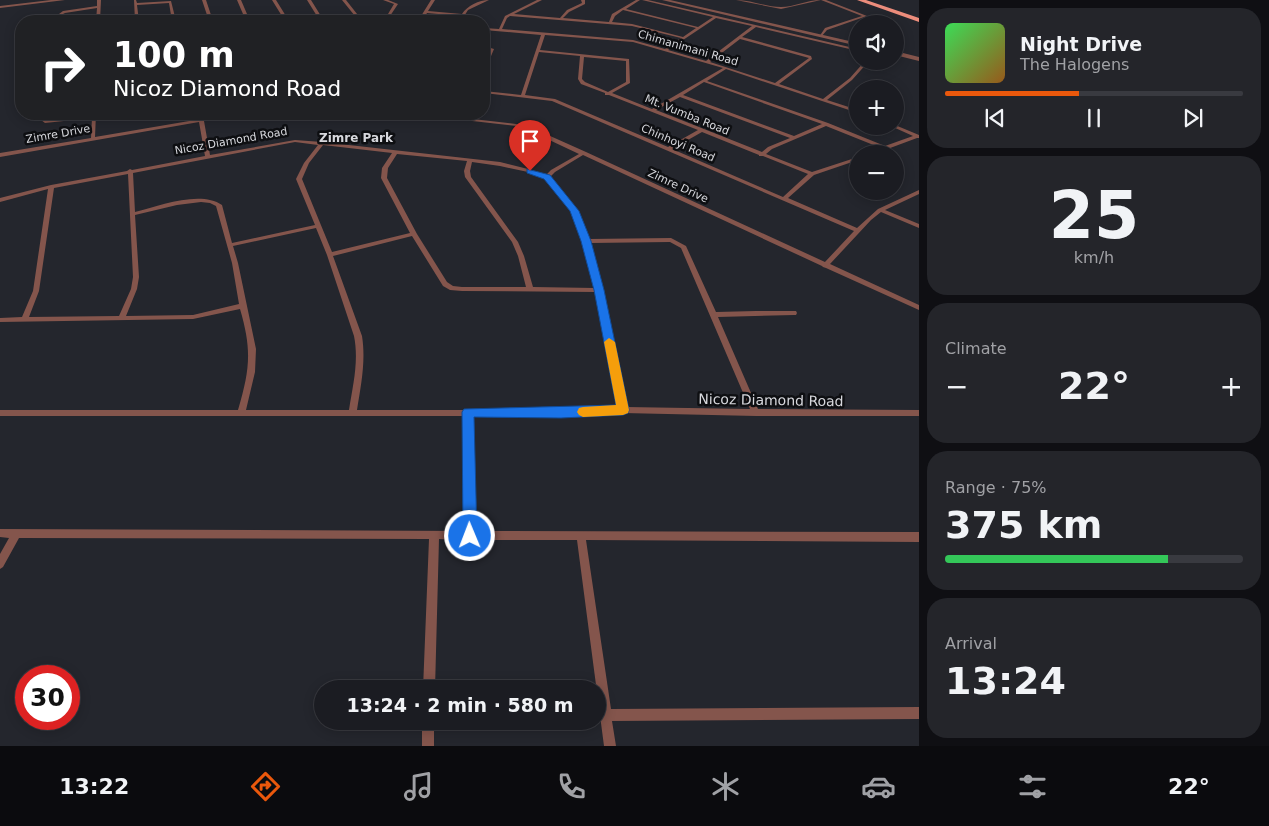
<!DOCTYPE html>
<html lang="en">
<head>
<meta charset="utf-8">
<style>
	body { margin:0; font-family:"DejaVu Sans",sans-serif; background:#24252a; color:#f1f3f6; height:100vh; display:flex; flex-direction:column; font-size:19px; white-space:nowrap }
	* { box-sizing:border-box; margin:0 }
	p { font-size:16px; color:#a0a1a5 }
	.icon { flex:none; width:28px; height:28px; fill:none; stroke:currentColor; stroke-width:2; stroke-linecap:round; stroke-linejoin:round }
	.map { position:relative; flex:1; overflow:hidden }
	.drawer { display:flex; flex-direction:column; gap:8px; padding:8px; background:#0f0f13; width:350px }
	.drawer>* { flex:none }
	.hud { position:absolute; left:15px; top:15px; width:475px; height:105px; border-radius:20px; box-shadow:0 2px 12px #0003,0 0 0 1px #393a40; background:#202124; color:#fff; overflow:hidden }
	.buttons { position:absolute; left:849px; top:15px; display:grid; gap:10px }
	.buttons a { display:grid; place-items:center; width:55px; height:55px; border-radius:50%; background:#1b1c22; box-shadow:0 2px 12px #0003,0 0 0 1px #393a40; font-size:25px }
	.speed { position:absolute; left:15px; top:665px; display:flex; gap:10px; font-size:25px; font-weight:700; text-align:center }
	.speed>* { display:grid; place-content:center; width:65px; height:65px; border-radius:50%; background:#1b1c22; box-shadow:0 2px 12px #0003,0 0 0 1px #393a40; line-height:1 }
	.speed .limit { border:8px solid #d22; background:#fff; color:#111 }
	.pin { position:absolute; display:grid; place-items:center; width:42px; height:42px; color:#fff; margin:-51px -21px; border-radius:50% 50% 50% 0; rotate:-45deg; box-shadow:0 0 5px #0007 }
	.pin .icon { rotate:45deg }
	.me { position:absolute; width:55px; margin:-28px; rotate:359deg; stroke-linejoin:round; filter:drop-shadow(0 0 4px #0008) }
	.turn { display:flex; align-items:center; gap:18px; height:105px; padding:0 15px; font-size:22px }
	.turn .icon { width:65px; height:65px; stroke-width:2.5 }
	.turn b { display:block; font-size:35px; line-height:42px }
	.big { font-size:38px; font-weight:700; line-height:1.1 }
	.drawer .tile { flex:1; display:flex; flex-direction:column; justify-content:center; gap:8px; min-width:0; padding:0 18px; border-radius:20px; background:#24252a }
	.drawer .dial { align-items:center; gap:0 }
	.dial b { font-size:65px; line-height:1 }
	.song { display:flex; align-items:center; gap:15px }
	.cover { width:60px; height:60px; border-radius:8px; background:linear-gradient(135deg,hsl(130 70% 55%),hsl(30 70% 35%)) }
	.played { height:5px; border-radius:2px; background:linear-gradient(90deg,#ea580c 45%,#393a40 45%) }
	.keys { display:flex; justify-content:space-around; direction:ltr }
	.heat { display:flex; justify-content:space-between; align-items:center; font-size:28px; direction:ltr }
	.charge { height:8px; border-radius:4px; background:linear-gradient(90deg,#34c759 75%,#393a40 0) }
	.trip { position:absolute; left:314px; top:680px; width:292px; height:50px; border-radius:25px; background:#1b1c22; box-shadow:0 2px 12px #0003,0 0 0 1px #393a40; font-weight:700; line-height:50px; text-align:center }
	.dock { display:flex; height:80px; justify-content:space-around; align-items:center; background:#0b0b0e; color:#a0a1a5 }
	.dock .icon { width:35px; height:35px }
	.dock .selected { color:#ea580c }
	.dock b { font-size:22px; color:#f1f3f6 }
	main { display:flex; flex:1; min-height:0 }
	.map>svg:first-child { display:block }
</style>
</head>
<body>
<main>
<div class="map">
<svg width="919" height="746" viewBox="0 0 919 746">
	<rect width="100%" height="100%" fill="#24262d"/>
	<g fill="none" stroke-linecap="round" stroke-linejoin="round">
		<path fill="#84554c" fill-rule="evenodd" d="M97 0H101L100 21H96L97 8 65 13 63 14 62 21H58L59 14 63 11 97 6Z
			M134 0H136L137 3 171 1 176 21H172L169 3 137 5 139 21H135Z
			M202 0H206L213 21H209Z
			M237 0H241L250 21H246Z
			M272 0H276L289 21H285Z
			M307 0H311L324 21H320Z
			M342 0H346L361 19 388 14 394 4 383 0H388L398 4 390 16 359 21Z
			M431 0H435L428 11 462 14C467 6 479 0 489 0L468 10 461 21H457L461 16 427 13 422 21H418Z
			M537 0H542L514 14 560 18 567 10 582 3 581 0H585V4L569 12 563 18 609 22 612 14 636 0H640L626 9 698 27 713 17 642 0H648L858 49V51L756 27 742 37 811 56 812 59 779 84 823 99 850 78 865 61H869L852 80 827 100 858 110V113L726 69 707 81 828 123 885 146 913 136 893 127 895 126V125L919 135V138H917L874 154H867L881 148 826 126 772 149 766 154 812 172 858 157V160L814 175 788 198 857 228 878 209 919 190V194L885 210 919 224V228L881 212 871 220 830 264 919 305V310L826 268 823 267 822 266 583 155 555 172 550 177 578 211 588 239 671 238 686 246 716 312 756 311H796L797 313 796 315H794L718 317 758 409 919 410V416H756L623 413 561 416H472L475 531 919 532V542L586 540 611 709 919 707V719L612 721 616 746H604L577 540H472L470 541 439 539 435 689H423L429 539 19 538 3 567 0 569V554L9 538 0 537V529L465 531 464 416H0V410H238C250 369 252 350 240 309L193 319 0 322V318L22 317 33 291 48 189 0 202V198L51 185 127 171 130 169 132 170 205 156 199 122 0 157V153L91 138 92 118 45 123 41 120 42 114H46V120L96 114 95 137 201 119 232 114H241L239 115 204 121 210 155 295 140 322 142 500 162 532 170 546 175 551 170 579 154 526 129 516 126 419 115 417 114H429L516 124 530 127 586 152 825 262 854 231 552 101 484 93V91L521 95 541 35 484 30V28L499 29 505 16ZM623 10 696 28 683 37 632 24 612 22 615 16ZM510 16 632 26 681 38 665 49 633 40 502 29 507 18ZM716 18 752 26 706 61 668 50ZM545 35 633 42 723 68 652 109 612 93 630 83 629 59 540 50ZM740 39 809 58 775 83 710 62ZM539 52 580 56 578 79 581 84 605 93V95H609L698 130 668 147 555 99 525 95ZM584 57 626 61V82L608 92 585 82 582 79ZM704 82 822 124 794 136 683 95ZM680 97 790 138 768 147 762 152 656 110ZM702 132 759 155V156H763L808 174 783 197 672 149ZM295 142 318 145 304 163 296 179 315 225 232 243 222 205C200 190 159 206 135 212L133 173ZM323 145 392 153 382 168 381 178 410 233 332 252 302 179 309 163ZM397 154 467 161 464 171 465 177 512 242 518 256 526 287H462L453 286 447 282 417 234 387 178 388 168ZM472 162 500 166 528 172 545 178 572 211 583 241 595 288 533 287 524 256 518 242 471 177 470 171ZM128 174 133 277 131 289 119 316 29 317 39 291 54 188ZM201 202 210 203 216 206 232 263 239 304 193 315 126 316 137 289 139 277 135 215 177 205ZM316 228 327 255 354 336C359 361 353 385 349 410H246L255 372 256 349 238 263 233 246ZM412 236 443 286 450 290 462 291 596 292 618 407 561 410H471L468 409 465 410H357C361 385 366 361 362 336L333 256ZM670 242 681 248 750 409 626 407 602 290 590 243Z
			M736 0C751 0 766 7 781 7 794 7 807 0 821 0L781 9Z
			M821 0H826L867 16 827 30 821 37H819L825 28 862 16Z
			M484 46 494 49 486 68 484 69V64L490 50 484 48Z
			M422 721H434V746H422Z"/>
		<path fill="#84554c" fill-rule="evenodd" d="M51 0H65L0 8V6Z
			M662 0H670L858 43V46Z
			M895 51 919 57V61L895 55Z"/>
		<path fill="#ec8d7c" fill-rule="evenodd" d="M857 0H866L919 18V22Z"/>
	</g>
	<path fill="#1a73e8" stroke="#114b97" d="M527 169 550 175 579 211 591 241 604 290 629 410 628 413 623 415 561 418 474 417 477 536 475 541 470 543 465 541 463 536 462 412 464 409 616 405 594 290 581 241 570 211 544 179 527 173Z"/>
	<path fill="#f59e0b" d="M609 338 615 342 629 410 628 413 623 415 583 417 579 415 577 412 579 408 583 407 616 405 604 342Z"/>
	<g text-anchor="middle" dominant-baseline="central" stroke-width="5" stroke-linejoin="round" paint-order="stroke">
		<g font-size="11" fill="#d7d8dd" stroke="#0e0f12">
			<text transform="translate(688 48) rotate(16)">Chimanimani Road</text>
			<text transform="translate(687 115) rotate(22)">Mt. Vumba Road</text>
			<text transform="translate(58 134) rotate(-10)">Zimre Drive</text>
			<text transform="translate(231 141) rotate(-10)">Nicoz Diamond Road</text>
			<text transform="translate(678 143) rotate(23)">Chinhoyi Road</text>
			<text transform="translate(678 186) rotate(25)">Zimre Drive</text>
		</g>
		<g font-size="12" font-weight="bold" fill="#d7d8dd" stroke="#0e0f12">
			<text x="356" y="138">Zimre Park</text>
		</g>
		<g font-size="14" fill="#d7d8dd" stroke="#0e0f12">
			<text transform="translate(771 400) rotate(1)">Nicoz Diamond Road</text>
		</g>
	</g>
</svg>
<div class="buttons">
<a><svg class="icon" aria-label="sound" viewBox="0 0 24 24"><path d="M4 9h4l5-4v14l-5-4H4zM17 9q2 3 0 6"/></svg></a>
<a>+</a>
<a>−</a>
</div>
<div class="speed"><div class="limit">30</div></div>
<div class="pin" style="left:530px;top:171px;background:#d93025"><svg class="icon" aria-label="arrive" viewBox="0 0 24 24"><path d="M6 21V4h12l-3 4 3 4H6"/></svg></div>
<svg class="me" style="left:470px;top:536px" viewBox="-20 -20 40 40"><circle r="17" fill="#1a73e8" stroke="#fff" stroke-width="3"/><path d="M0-11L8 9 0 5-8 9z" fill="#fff"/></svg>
<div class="trip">13:24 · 2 min · 580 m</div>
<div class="hud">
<div class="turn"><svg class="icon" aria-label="right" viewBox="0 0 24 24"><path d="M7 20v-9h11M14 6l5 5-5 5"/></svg><div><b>100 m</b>Nicoz Diamond Road</div></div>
</div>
</div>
<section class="drawer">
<div class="tile">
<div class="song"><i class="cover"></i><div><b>Night Drive</b><p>The Halogens</p></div></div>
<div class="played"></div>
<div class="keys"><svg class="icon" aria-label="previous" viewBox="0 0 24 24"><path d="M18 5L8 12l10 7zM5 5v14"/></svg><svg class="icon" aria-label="pause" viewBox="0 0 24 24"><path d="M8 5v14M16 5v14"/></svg><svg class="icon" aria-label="next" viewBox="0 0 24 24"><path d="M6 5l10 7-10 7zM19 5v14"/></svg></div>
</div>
<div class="tile dial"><b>25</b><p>km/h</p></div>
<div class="tile"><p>Climate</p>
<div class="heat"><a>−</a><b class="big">22°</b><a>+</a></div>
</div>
<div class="tile"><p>Range · 75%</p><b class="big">375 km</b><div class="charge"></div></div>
<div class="tile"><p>Arrival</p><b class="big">13:24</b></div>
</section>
</main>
<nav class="dock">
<b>13:22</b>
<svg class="icon selected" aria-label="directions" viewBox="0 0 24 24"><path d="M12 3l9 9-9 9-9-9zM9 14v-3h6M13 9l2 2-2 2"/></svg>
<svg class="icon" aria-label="music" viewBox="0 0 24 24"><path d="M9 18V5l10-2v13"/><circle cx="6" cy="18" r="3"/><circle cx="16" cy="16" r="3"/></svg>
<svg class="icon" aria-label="phone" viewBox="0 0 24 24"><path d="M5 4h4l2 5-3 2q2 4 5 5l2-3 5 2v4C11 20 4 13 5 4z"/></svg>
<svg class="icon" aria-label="climate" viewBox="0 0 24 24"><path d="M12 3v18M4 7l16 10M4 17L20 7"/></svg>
<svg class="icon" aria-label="car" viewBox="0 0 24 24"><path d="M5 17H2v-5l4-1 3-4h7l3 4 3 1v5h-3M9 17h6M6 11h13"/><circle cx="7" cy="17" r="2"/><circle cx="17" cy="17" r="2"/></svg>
<svg class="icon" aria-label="filters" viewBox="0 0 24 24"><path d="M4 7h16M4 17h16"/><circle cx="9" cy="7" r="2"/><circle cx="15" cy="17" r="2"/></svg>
<b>22°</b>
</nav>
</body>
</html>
